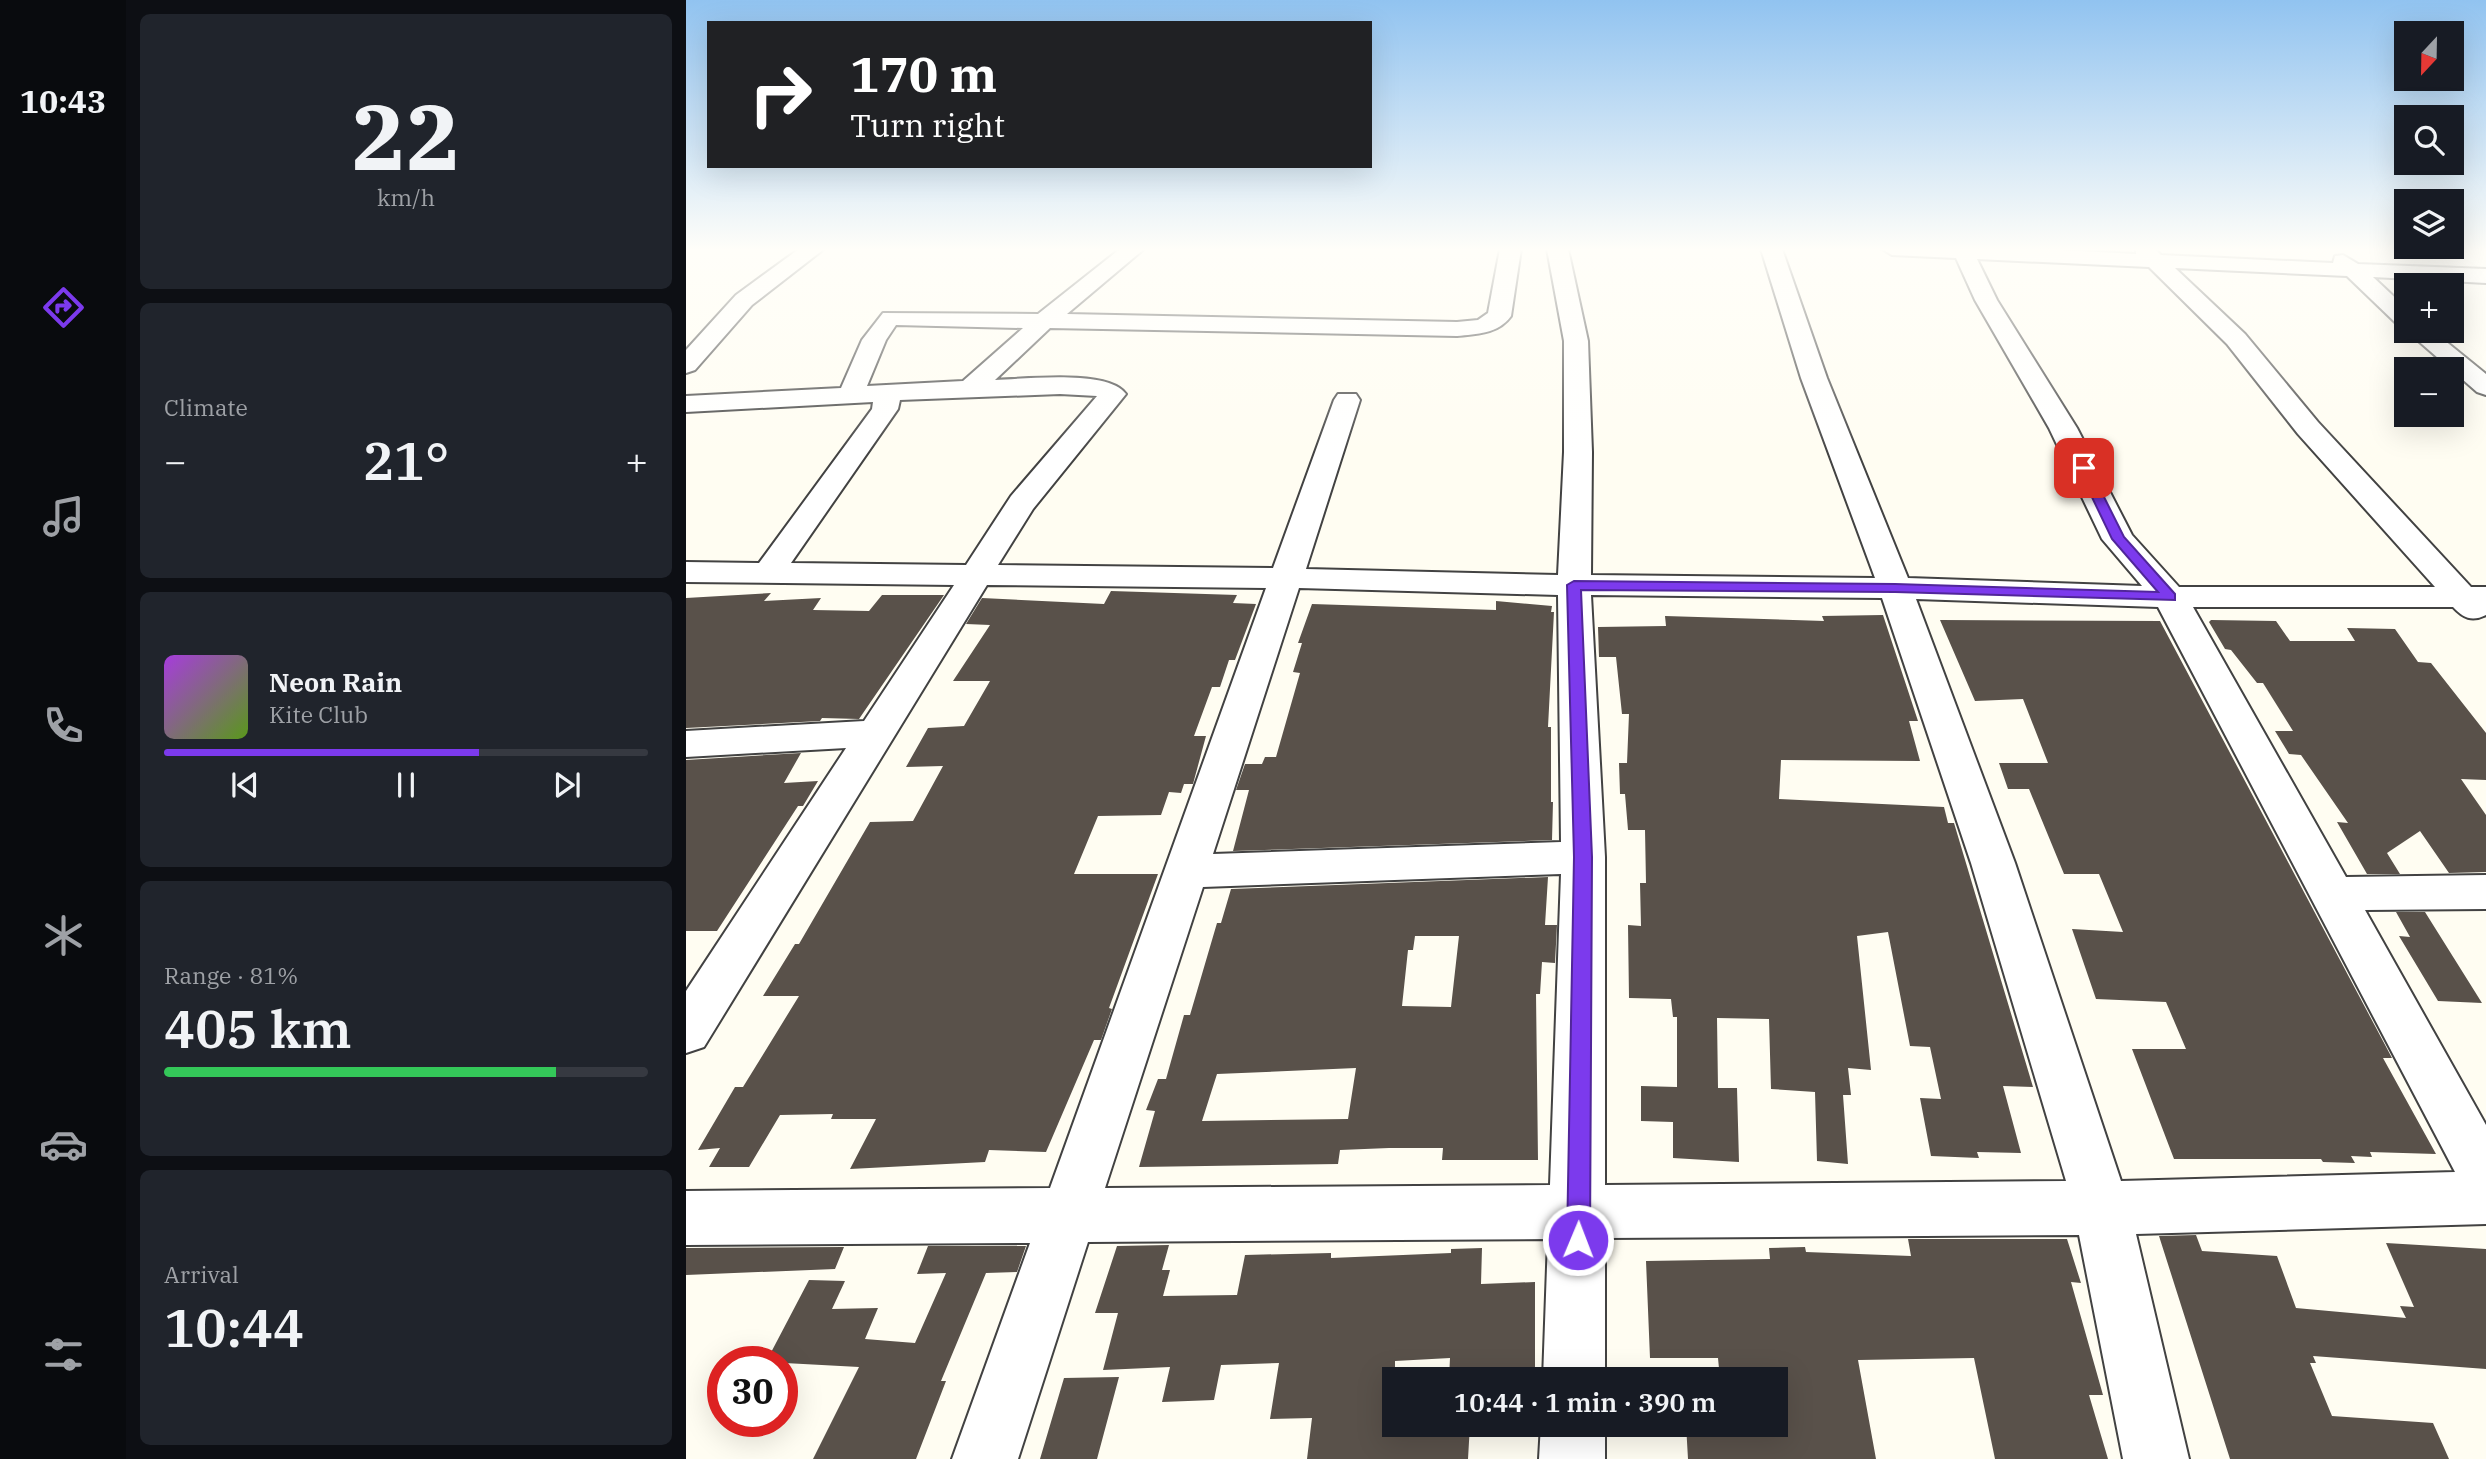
<!DOCTYPE html>
<html lang="en">
<head>
<meta charset="utf-8">
<style>
	body { margin:0; font-family:"IBM Plex Serif",serif; background:#20242c; color:#f1f3f6; height:100vh; display:flex; flex-direction:column; font-size:26px; white-space:nowrap }
	* { box-sizing:border-box; margin:0 }
	p { font-size:23px; color:#9ea1a6 }
	.icon { flex:none; width:38px; height:38px; fill:none; stroke:currentColor; stroke-width:2; stroke-linecap:round; stroke-linejoin:round }
	.map { position:relative; flex:1; overflow:hidden }
	.side { display:flex; flex-direction:column; gap:14px; padding:14px; background:#0d0f14; width:560px }
	.side>* { flex:none }
	.banner { position:absolute; left:21px; top:21px; width:665px; height:147px; border-radius:0px; box-shadow:0 7px 28px #0002; background:#202124; color:#fff; overflow:hidden }
	.needle { width:46px; rotate:202deg }
	.tools { position:absolute; left:1708px; top:21px; display:grid; gap:14px }
	.tools a { display:grid; place-items:center; width:70px; height:70px; border-radius:0px; background:#171b24; box-shadow:0 7px 28px #0002; font-size:35px }
	.speed { position:absolute; left:21px; top:1346px; display:flex; gap:14px; font-size:35px; font-weight:700; text-align:center }
	.speed>* { display:grid; place-content:center; width:91px; height:91px; border-radius:50%; background:#171b24; box-shadow:0 7px 28px #0002; line-height:1 }
	.speed .limit { border:10px solid #d22; background:#fff; color:#111 }
	.pin { position:absolute; display:grid; place-items:center; width:60px; height:60px; color:#fff; margin:-30px; border-radius:14px; box-shadow:0 4px 10px #0006 }
	.me { position:absolute; width:77px; margin:-38px; rotate:1deg; stroke-linejoin:round; filter:drop-shadow(0 0 5px #0008) }
	.turn { display:flex; align-items:center; gap:24px; height:147px; padding:0 28px; font-size:32px }
	.turn .icon { width:91px; height:91px; stroke-width:2.5 }
	.turn b { display:block; font-size:49px; line-height:60px }
	.big { font-size:52px; font-weight:600; line-height:1.1 }
	.side .card { flex:1; display:flex; flex-direction:column; justify-content:center; gap:10px; min-width:0; padding:0 24px; border-radius:10px; background:#20242c }
	.side .dial { align-items:center; gap:0 }
	.dial b { font-size:91px; line-height:1 }
	.song { display:flex; align-items:center; gap:21px }
	.cover { width:84px; height:84px; border-radius:10px; background:linear-gradient(135deg,hsl(280 70% 55%),hsl(90 70% 35%)) }
	.played { height:7px; border-radius:4px; background:linear-gradient(90deg,#7c3aed 65%,#363941 65%) }
	.keys { display:flex; justify-content:space-around; direction:ltr }
	.heat { display:flex; justify-content:space-between; align-items:center; font-size:38px; direction:ltr }
	.charge { height:10px; border-radius:5px; background:linear-gradient(90deg,#34c759 81%,#363941 0) }
	.trip { position:absolute; left:696px; top:1367px; width:406px; height:70px; border-radius:0px; background:#171b24; box-shadow:0 7px 28px #0002; font-weight:600; line-height:70px; text-align:center }
	main { display:flex; flex:1; min-height:0 }
	.tabs { display:flex; flex-direction:column; width:126px; justify-content:space-around; align-items:center; background:#090b0e; color:#9ea1a6 }
	.tabs .icon { width:49px; height:49px }
	.tabs .active { color:#7c3aed }
	.tabs b { font-size:32px; color:#f1f3f6 }
	.map>svg:first-child { display:block }
</style>
</head>
<body>
<main>
<nav class="tabs">
<b>10:43</b>
<svg class="icon active" aria-label="directions" viewBox="0 0 24 24"><path d="M12 3l9 9-9 9-9-9zM9 14v-3h6M13 9l2 2-2 2"/></svg>
<svg class="icon" aria-label="music" viewBox="0 0 24 24"><path d="M9 18V5l10-2v13"/><circle cx="6" cy="18" r="3"/><circle cx="16" cy="16" r="3"/></svg>
<svg class="icon" aria-label="phone" viewBox="0 0 24 24"><path d="M5 4h4l2 5-3 2q2 4 5 5l2-3 5 2v4C11 20 4 13 5 4z"/></svg>
<svg class="icon" aria-label="climate" viewBox="0 0 24 24"><path d="M12 3v18M4 7l16 10M4 17L20 7"/></svg>
<svg class="icon" aria-label="car" viewBox="0 0 24 24"><path d="M5 17H2v-5l4-1 3-4h7l3 4 3 1v5h-3M9 17h6M6 11h13"/><circle cx="7" cy="17" r="2"/><circle cx="17" cy="17" r="2"/></svg>
<svg class="icon" aria-label="filters" viewBox="0 0 24 24"><path d="M4 7h16M4 17h16"/><circle cx="9" cy="7" r="2"/><circle cx="15" cy="17" r="2"/></svg>
</nav>
<section class="side">
<div class="card dial"><b>22</b><p>km/h</p></div>
<div class="card"><p>Climate</p>
<div class="heat"><a>−</a><b class="big">21°</b><a>+</a></div>
</div>
<div class="card">
<div class="song"><i class="cover"></i><div><b>Neon Rain</b><p>Kite Club</p></div></div>
<div class="played"></div>
<div class="keys"><svg class="icon" aria-label="previous" viewBox="0 0 24 24"><path d="M18 5L8 12l10 7zM5 5v14"/></svg><svg class="icon" aria-label="pause" viewBox="0 0 24 24"><path d="M8 5v14M16 5v14"/></svg><svg class="icon" aria-label="next" viewBox="0 0 24 24"><path d="M6 5l10 7-10 7zM19 5v14"/></svg></div>
</div>
<div class="card"><p>Range · 81%</p><b class="big">405 km</b><div class="charge"></div></div>
<div class="card"><p>Arrival</p><b class="big">10:44</b></div>
</section>
<div class="map">
<svg width="1800" height="1459" viewBox="0 0 1800 1459">
	<rect width="100%" height="100%" fill="#fffdf2"/>
	<path fill="#59514a" fill-rule="evenodd" d="M425 591 551 595 547 603 570 604 549 660H543L534 687H526L508 736H520L507 784H498L495 793 483 792 475 815 412 816 388 874H472L423 1008 426 1009 415 1040H408L360 1152 303 1150 299 1162 164 1169 190 1119H145L147 1114 94 1115 63 1167H23L34 1148 12 1150 49 1087H57L113 996H77L109 944H113L184 822 227 821 257 766 220 767 242 728 278 726 304 681H267L304 625 280 624 296 598 418 604Z
		M85 593 78 601 135 598 127 610 183 611 196 595H258L173 719 136 718 134 721 0 728V598Z
		M810 601 866 606 865 612H868L862 727H865V802H867L866 840 547 851 563 790H550L559 764H576L579 757H590L614 673 607 672 616 643H612L626 604 810 610Z
		M1197 615 1232 721H1223L1234 761 1095 760 1093 799 1258 807 1262 823H1268L1347 1087 1317 1086 1335 1153 1291 1152 1293 1158 1245 1156 1234 1098 1255 1099 1244 1047 1224 1046 1202 932 1171 936 1185 1070 1162 1068 1165 1095H1157L1162 1164 1131 1161 1129 1092 1085 1089 1083 1019 1031 1018 1032 1088H1051L1053 1162 987 1158V1122L955 1121V1086L991 1087V1017H987L985 999 943 998 942 925 955 926 954 883H960L959 830H942L939 794H934L933 763H941L943 714H936L930 657H913L912 627 980 626 979 616 1138 621 1136 616Z
		M1254 620 1474 621 1706 1058H1697L1750 1154 1684 1152 1686 1157 1665 1156 1669 1163 1637 1162 1635 1159H1488L1446 1049H1500L1480 1002 1410 999 1386 929 1437 932 1413 874H1378L1343 789H1322L1313 763H1362L1337 699 1289 701Z
		M1525 620 1590 621 1604 641H1669L1661 628 1709 629 1732 662 1745 663 1800 733V780L1775 779 1800 815V872L1763 873 1734 831 1701 853 1714 874H1681L1651 822 1662 823 1615 755 1603 754 1589 731H1607L1577 683H1571L1545 650 1539 649 1523 622Z
		M115 753 98 783 132 781 117 806H112L31 931H0V760Z
		M862 877 859 925H871L869 963 856 962 854 994H850L852 1160H756L757 1148H703L654 1150 652 1164 453 1167 469 1111 460 1110 472 1079H480L498 1015H504L531 923H535L545 889ZM729 936H773L765 1007 716 1006 722 950H727ZM670 1068 662 1119 516 1121 531 1074Z
		M1710 912H1739L1796 1003 1752 1001 1713 936 1724 937Z
		M1510 1235 1516 1251 1591 1256 1610 1308 1720 1318 1714 1306 1728 1307 1700 1243 1800 1249V1369L1627 1356 1630 1363H1624L1646 1416 1747 1423 1763 1459H1544L1473 1236Z
		M1222 1239H1381L1395 1283 1385 1282 1417 1395H1403L1422 1459H1309L1288 1358 1172 1360 1190 1459H1002L1000 1424H1090V1379H1034L1032 1358H964L960 1261 1084 1259 1083 1248 1119 1247 1120 1252 1225 1256Z
		M483 1245 476 1270H484L477 1296 551 1295 559 1255 645 1253V1258L765 1253V1249L796 1248 795 1284 849 1282V1379H763L764 1358 709 1361V1424H784L782 1459H621L626 1418 584 1419 593 1363 535 1365 528 1400 476 1402 484 1367 417 1370 432 1313H409L431 1246Z
		M242 1246H340L331 1272 300 1273 255 1381H260L230 1459H127L173 1367 80 1362 123 1280 159 1281 146 1309 192 1308 179 1339 229 1343 260 1273 231 1274Z
		M158 1247 149 1269 0 1275V1248Z
		M433 1377 411 1459H354L378 1378Z"/>
	<g fill="none" stroke-linecap="round" stroke-linejoin="round">
		<g stroke="#424242" stroke-width="4">
			<path id="minor" d="M113 249H138L66 305 9 370 0 373V350L50 295Z
				M434 249H458L381 314 771 322 792 320 802 313 814 249H835L825 316C812 334 791 334 771 336L364 328 309 380C338 379 423 369 440 394L347 509 312 565 587 568 648 400 652 394H670L674 400 620 569 872 575 878 452V341L861 249H882L902 341 906 452 905 575 1189 578 1115 378 1075 249H1096L1141 378 1222 578 1456 586 1416 539 1363 428 1289 300 1270 258 1206 255 1196 249H1356L1450 254V249H1469L1475 255 1647 263 1649 256 1657 255 1672 264 1800 269V283L1687 277 1720 308V327L1712 325 1661 276 1489 268 1559 334 1632 422 1785 587H1800V615C1786 622 1777 618 1767 607H1507L1660 877 1800 875V909L1679 910 1800 1125V1224L1450 1234 1503 1459H1437L1393 1235 919 1238V1379H857L862 1239 402 1242 332 1459H266L344 1243 0 1245V1191L364 1188 580 588 301 585 18 1047 0 1053V991L160 748 0 757V731L178 721 268 585 0 582V562L73 563 186 409 187 402 0 412V396L155 388 176 340 197 313 352 314ZM1291 259 1463 267 1541 344 1612 434 1749 587H1493L1446 535 1391 428 1311 300ZM210 325 337 328 277 381 181 386 200 340ZM374 394 411 396 325 496 280 565 105 563 212 409 214 400ZM613 588 872 595 875 842 527 854ZM905 595 1196 598 1285 863 1380 1181 919 1185V857ZM1230 599 1472 607 1769 1172 1435 1181 1329 863ZM875 874 864 1185 419 1188 517 887Z
				M1721 331H1747L1800 374V395L1791 392Z
				M855 1424H919V1459H853Z"/>
		</g>
		<use href="#minor" fill="#fff" fill-rule="evenodd"/>
	</g>
	<linearGradient id="sky" x2="0" y2="1"><stop stop-color="#91c3f0"/><stop offset="0.55" stop-color="#fffef9"/><stop offset="1" stop-color="#fffef9" stop-opacity="0"/></linearGradient>
	<rect width="1800" height="454" fill="url(#sky)"/>
	<path fill="#7c3aed" stroke="#51269a" stroke-width="2" d="M1394 465H1402L1438 537 1489 594V600L1209 592 895 590 906 857 904 1240 901 1248 892 1251 884 1248 881 1240 888 857 881 585 888 581 1209 584 1472 592 1426 539 1392 468Z"/>
</svg>
<div class="tools">
<a><svg class="needle" viewBox="-14 -14 28 28"><path d="M0-13l5 13h-10z" fill="#e53935"/><path d="M0 13l5-13h-10z" fill="#9ea1a6"/></svg></a>
<a><svg class="icon" aria-label="search" viewBox="0 0 24 24"><circle cx="10" cy="10" r="6"/><path d="M15 15l6 6"/></svg></a>
<a><svg class="icon" aria-label="layers" viewBox="0 0 24 24"><path d="M12 4l9 5-9 5-9-5zM3 14l9 5 9-5"/></svg></a>
<a>+</a>
<a>−</a>
</div>
<div class="speed"><div class="limit">30</div></div>
<div class="pin" style="left:1398px;top:468px;background:#d93025"><svg class="icon" aria-label="arrive" viewBox="0 0 24 24"><path d="M6 21V4h12l-3 4 3 4H6"/></svg></div>
<svg class="me" style="left:892px;top:1240px" viewBox="-20 -20 40 40"><circle r="17" fill="#7c3aed" stroke="#fff" stroke-width="3"/><path d="M0-11L8 9 0 5-8 9z" fill="#fff"/></svg>
<div class="trip">10:44 · 1 min · 390 m</div>
<div class="banner">
<div class="turn"><svg class="icon" aria-label="right" viewBox="0 0 24 24"><path d="M7 20v-9h11M14 6l5 5-5 5"/></svg><div><b>170 m</b>Turn right</div></div>
</div>
</div>
</main>
</body>
</html>
